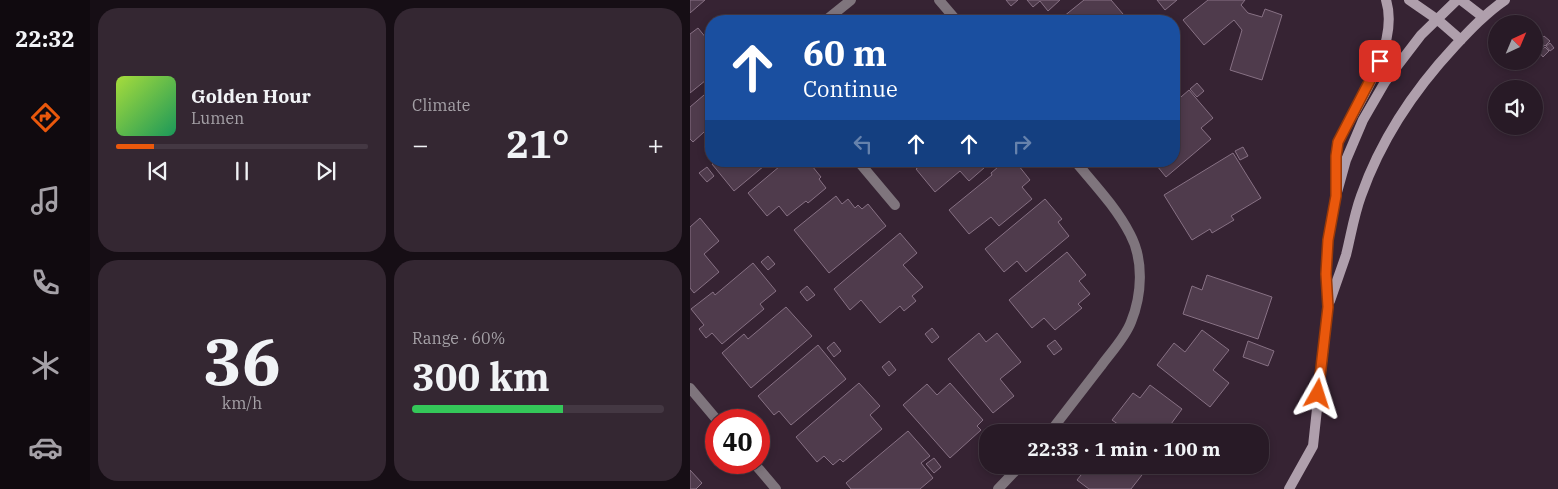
<!DOCTYPE html>
<html lang="en">
<head>
<meta charset="utf-8">
<style>
	body { margin:0; font-family:"IBM Plex Serif",serif; background:#342732; color:#f1f3f6; height:100vh; display:flex; flex-direction:column; font-size:19px; white-space:nowrap }
	* { box-sizing:border-box; margin:0 }
	p { font-size:16px; color:#a5a1a7 }
	.icon { flex:none; width:28px; height:28px; fill:none; stroke:currentColor; stroke-width:2; stroke-linecap:round; stroke-linejoin:round }
	.map { position:relative; flex:1; overflow:hidden }
	.details { display:flex; flex-direction:column; gap:8px; padding:8px; background:#160e15; width:600px }
	.details>* { flex:none }
	.hud { position:absolute; left:15px; top:15px; width:475px; height:152px; border-radius:20px; box-shadow:0 2px 8px #0003,0 0 0 1px #443843; background:#1a4fa0; color:#fff; overflow:hidden }
	.needle { width:32px; rotate:44deg }
	.tools { position:absolute; left:798px; top:15px; display:grid; gap:10px }
	.tools a { display:grid; place-items:center; width:55px; height:55px; border-radius:50%; background:#281a26; box-shadow:0 2px 8px #0003,0 0 0 1px #443843; font-size:25px }
	.speed { position:absolute; left:15px; top:409px; display:flex; gap:10px; font-size:25px; font-weight:700; text-align:center }
	.speed>* { display:grid; place-content:center; width:65px; height:65px; border-radius:50%; background:#281a26; box-shadow:0 2px 8px #0003,0 0 0 1px #443843; line-height:1 }
	.speed .limit { border:8px solid #d22; background:#fff; color:#111 }
	.pin { position:absolute; display:grid; place-items:center; width:42px; height:42px; color:#fff; margin:-21px; border-radius:10px; box-shadow:0 2px 8px #0006 }
	.me { position:absolute; width:55px; margin:-28px; rotate:6deg; stroke-linejoin:round; filter:drop-shadow(0 0 4px #0008) }
	.turn { display:flex; align-items:center; gap:18px; height:105px; padding:0 15px; font-size:22px }
	.turn .icon { width:65px; height:65px; stroke-width:2.5 }
	.turn b { display:block; font-size:35px; line-height:42px }
	.lanes { display:flex; align-items:center; height:48px; padding:0 15px; background:#0003; justify-content:center; gap:25px; direction:ltr }
	.lanes .off { opacity:.35 }
	.big { font-size:38px; font-weight:700; line-height:1.1 }
	.details .widget { flex:1; display:flex; flex-direction:column; justify-content:center; gap:8px; min-width:0; padding:0 18px; border-radius:20px; background:#342732 }
	.details .dial { align-items:center; gap:0 }
	.dial b { font-size:65px; line-height:1 }
	.song { display:flex; align-items:center; gap:15px }
	.cover { width:60px; height:60px; border-radius:8px; background:linear-gradient(135deg,hsl(80 70% 55%),hsl(150 70% 35%)) }
	.played { height:5px; border-radius:2px; background:linear-gradient(90deg,#ea580c 15%,#443843 15%) }
	.keys { display:flex; justify-content:space-around; direction:ltr }
	.heat { display:flex; justify-content:space-between; align-items:center; font-size:28px; direction:ltr }
	.charge { height:8px; border-radius:4px; background:linear-gradient(90deg,#34c759 60%,#443843 0) }
	.details .tiles { flex:1; display:grid; gap:8px; grid-template-columns:repeat(2,1fr) }
	.trip { position:absolute; left:289px; top:424px; width:290px; height:50px; border-radius:20px; background:#281a26; box-shadow:0 2px 8px #0003,0 0 0 1px #443843; font-weight:700; line-height:50px; text-align:center }
	main { display:flex; flex:1; min-height:0 }
	.tabs { display:flex; flex-direction:column; width:90px; justify-content:space-around; align-items:center; background:#100a0f; color:#a5a1a7 }
	.tabs .icon { width:35px; height:35px }
	.tabs .active { color:#ea580c }
	.tabs b { font-size:22px; color:#f1f3f6 }
	.map>svg:first-child { display:block }
</style>
</head>
<body>
<main>
<nav class="tabs">
<b>22:32</b>
<svg class="icon active" aria-label="directions" viewBox="0 0 24 24"><path d="M12 3l9 9-9 9-9-9zM9 14v-3h6M13 9l2 2-2 2"/></svg>
<svg class="icon" aria-label="music" viewBox="0 0 24 24"><path d="M9 18V5l10-2v13"/><circle cx="6" cy="18" r="3"/><circle cx="16" cy="16" r="3"/></svg>
<svg class="icon" aria-label="phone" viewBox="0 0 24 24"><path d="M5 4h4l2 5-3 2q2 4 5 5l2-3 5 2v4C11 20 4 13 5 4z"/></svg>
<svg class="icon" aria-label="climate" viewBox="0 0 24 24"><path d="M12 3v18M4 7l16 10M4 17L20 7"/></svg>
<svg class="icon" aria-label="car" viewBox="0 0 24 24"><path d="M5 17H2v-5l4-1 3-4h7l3 4 3 1v5h-3M9 17h6M6 11h13"/><circle cx="7" cy="17" r="2"/><circle cx="17" cy="17" r="2"/></svg>
</nav>
<section class="details">
<div class="tiles">
<div class="widget">
<div class="song"><i class="cover"></i><div><b>Golden Hour</b><p>Lumen</p></div></div>
<div class="played"></div>
<div class="keys"><svg class="icon" aria-label="previous" viewBox="0 0 24 24"><path d="M18 5L8 12l10 7zM5 5v14"/></svg><svg class="icon" aria-label="pause" viewBox="0 0 24 24"><path d="M8 5v14M16 5v14"/></svg><svg class="icon" aria-label="next" viewBox="0 0 24 24"><path d="M6 5l10 7-10 7zM19 5v14"/></svg></div>
</div>
<div class="widget"><p>Climate</p>
<div class="heat"><a>−</a><b class="big">21°</b><a>+</a></div>
</div>
<div class="widget dial"><b>36</b><p>km/h</p></div>
<div class="widget"><p>Range · 60%</p><b class="big">300 km</b><div class="charge"></div></div>
</div>
</section>
<div class="map">
<svg width="868" height="489" viewBox="0 0 868 489">
	<rect width="100%" height="100%" fill="#362333"/>
	<path fill="#4f3b4c" stroke="#877184" d="M0 0H15L0 13Z
		M316 0H328L321 6Z
		M337 0H370L358 11 350 1 343 7Z
		M394 0H421L433 14 424 21H368Z
		M467 0H487L475 10Z
		M518 0H555L551 5 558 13 572 17 575 9 592 15 572 80 540 70 552 30 544 20 514 45 493 20Z
		M8 28 21 44V76L0 93V34Z
		M854 36 860 41 855 46 849 41Z
		M848 40 854 46 849 51 844 46Z
		M860 43 864 48 860 51 856 46Z
		M855 47 859 51 853 57 849 52Z
		M507 83 514 91 507 97 500 89Z
		M21 89V140L14 132 3 142 0 139V107Z
		M499 90 523 118 511 128 521 139 476 177 463 161H484V103Z
		M553 147 558 156 550 160 545 151Z
		M543 153 571 198 541 216 544 220 522 233 520 229 502 240 474 195Z
		M26 161H80L44 191 22 164Z
		M96 161H118L131 177 129 179 136 188 118 203 116 201 97 216 89 206 77 216 58 193Z
		M236 161H302L279 181 270 171 245 192 226 169Z
		M315 161H325L340 180 332 187 342 199 309 226 301 217 279 234 259 210 302 175 301 173Z
		M17 167 24 176 17 182 9 173Z
		M146 196 152 204 158 199 165 208 168 205 172 209 178 204 196 226 139 273 104 230Z
		M355 199 372 219 368 222 379 236 336 272 327 261 314 272 295 249Z
		M10 218 29 241 14 254 29 272 4 293 0 288V227Z
		M210 233 227 253 213 265 233 287 222 296 226 301 214 311 210 306 190 323 171 300 160 310 144 289Z
		M377 252 396 275 389 281 400 294 388 304 392 308 365 330 354 318 342 328 319 300Z
		M78 256 85 264 78 270 71 262Z
		M63 263 86 291 70 304 74 309 32 344 22 333 16 338 9 329 14 325 1 309 23 292 25 295Z
		M517 275 582 297 568 339 493 314 502 286 512 290Z
		M117 286 125 295 117 301 110 292Z
		M96 307 122 336 61 388 32 353 54 334 58 339Z
		M242 328 249 337 242 343 235 334Z
		M512 330 539 350 523 370 539 383 520 407 467 365 484 343 495 352Z
		M289 333 296 342 307 333 331 362 310 379 324 396 303 413 258 359Z
		M365 340 372 349 364 355 357 346Z
		M558 341 584 351 578 366 553 357Z
		M144 342 151 351 144 357 137 348Z
		M128 345 156 379 101 425 89 411 84 415 68 396Z
		M199 361 206 370 199 376 192 367Z
		M169 383 190 406 180 415 192 429 153 462 150 459 143 465 134 456 127 462 106 437Z
		M260 383 293 420 287 426 291 430 260 458 213 405 237 384 247 395Z
		M460 385 492 409 481 424 492 432H439L422 420 443 393 450 398Z
		M218 431 240 456 231 463 243 478 230 489H161L156 483Z
		M244 458 251 467 244 473 236 464Z
		M399 465H457L459 466 441 489H399L387 480Z
		M0 470 12 483 6 489H0Z"/>
	<g fill="none" stroke-linecap="round" stroke-linejoin="round">
		<path stroke="#7f757d" stroke-width="10" d="M168 161 205 205"/>
		<path stroke="#7f757d" stroke-width="10" d="M249 0 267 21
			M135 21 161 0
			M0 388 27 420
			M360 432C377 410 394 388 411 366 421 352 435 338 441 322 452 295 454 260 440 234 426 207 404 184 385 161
			M63 462 86 489
			M308 489 331 465"/>
		<path stroke="#af9fac" stroke-width="10" d="M719 0 748 20 771 40
			M771 0 793 17
			M646 185V156L648 142C668 104 710 44 696 0
			M640 301C645 286 651 270 656 255 661 235 664 215 671 196 691 139 724 90 765 46 780 30 796 13 815 0
			M599 489 623 446 638 307 636 274 638 240 646 196 656 160 673 120 695 82 731 35 767 0"/>
	</g>
	<g fill="none" stroke-linecap="round" stroke-linejoin="round">
		<g stroke="#983908" stroke-width="12">
			<path id="route" d="M628 394 638 307 636 274 638 240 646 196V156L648 142 690 61"/>
		</g>
		<use href="#route" stroke="#ea580c" stroke-width="9"/>
	</g>
</svg>
<div class="tools">
<a><svg class="needle" viewBox="-14 -14 28 28"><path d="M0-13l5 13h-10z" fill="#e53935"/><path d="M0 13l5-13h-10z" fill="#a5a1a7"/></svg></a>
<a><svg class="icon" aria-label="sound" viewBox="0 0 24 24"><path d="M4 9h4l5-4v14l-5-4H4zM17 9q2 3 0 6"/></svg></a>
</div>
<div class="speed"><div class="limit">40</div></div>
<div class="pin" style="left:690px;top:61px;background:#d93025"><svg class="icon" aria-label="arrive" viewBox="0 0 24 24"><path d="M6 21V4h12l-3 4 3 4H6"/></svg></div>
<svg class="me" style="left:628px;top:394px" viewBox="-20 -20 40 40"><path d="M0-17L14 15 0 8-14 15z" fill="#ea580c" stroke="#fff" stroke-width="4"/></svg>
<div class="trip">22:33 · 1 min · 100 m</div>
<div class="hud">
<div class="turn"><svg class="icon" aria-label="ahead" viewBox="0 0 24 24"><path d="M12 20V5M6 11l6-6 6 6"/></svg><div><b>60 m</b>Continue</div></div>
<div class="lanes"><svg class="icon off" aria-label="left" viewBox="0 0 24 24"><path d="M17 20v-9H6M10 6l-5 5 5 5"/></svg><svg class="icon" aria-label="ahead" viewBox="0 0 24 24"><path d="M12 20V5M6 11l6-6 6 6"/></svg><svg class="icon" aria-label="ahead" viewBox="0 0 24 24"><path d="M12 20V5M6 11l6-6 6 6"/></svg><svg class="icon off" aria-label="right" viewBox="0 0 24 24"><path d="M7 20v-9h11M14 6l5 5-5 5"/></svg></div>
</div>
</div>
</main>
</body>
</html>
